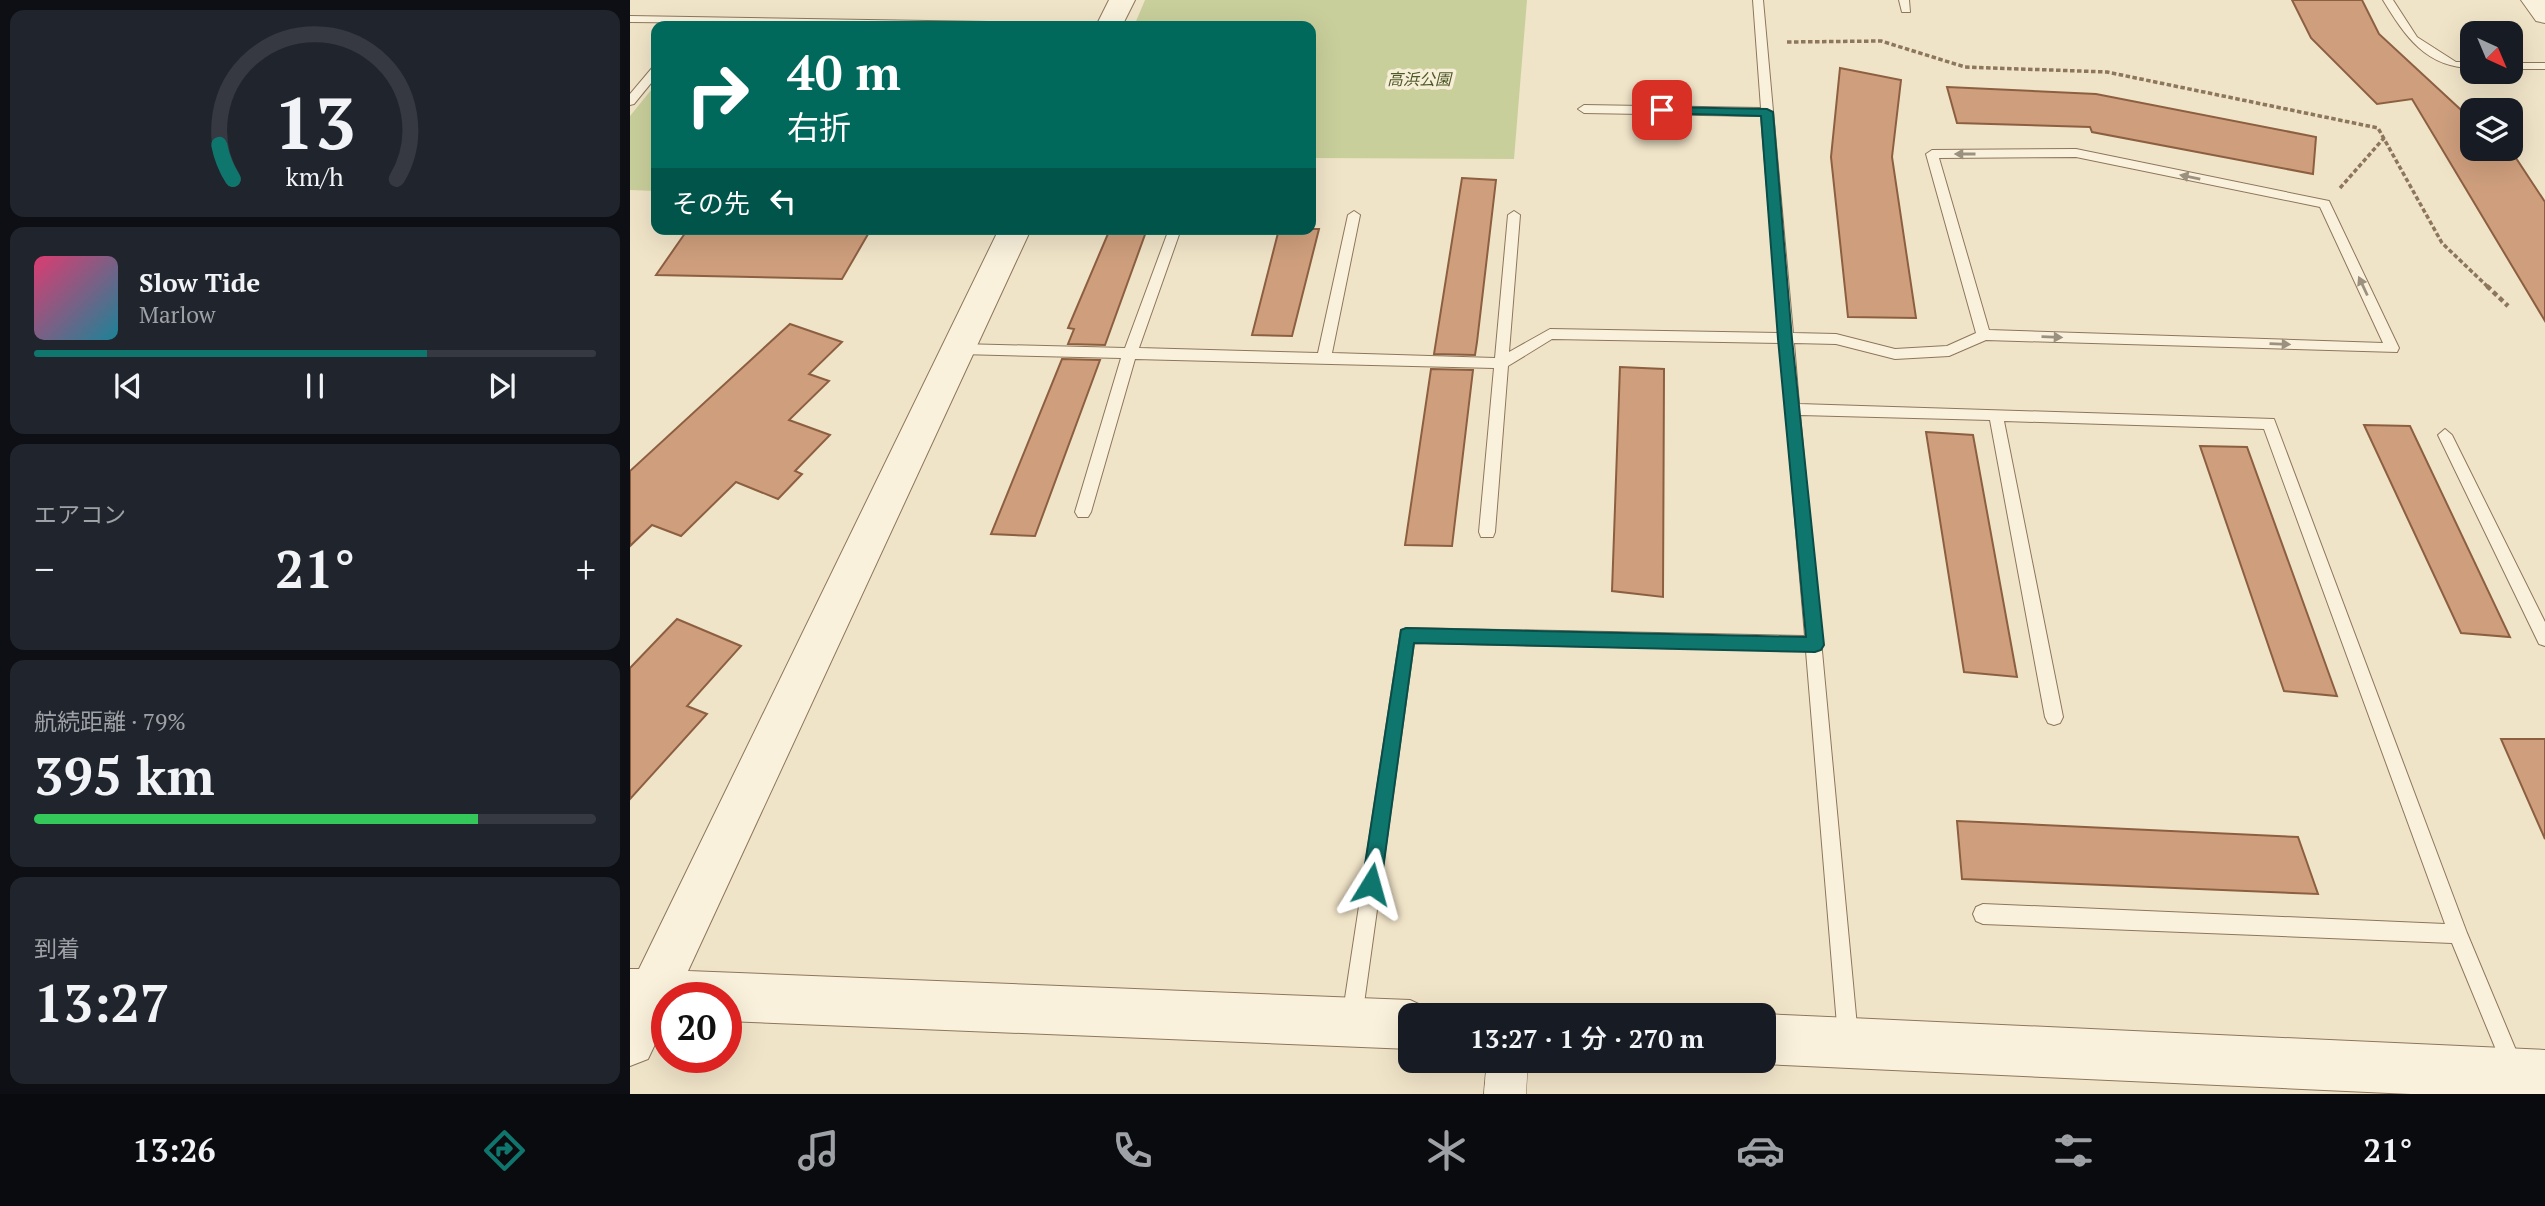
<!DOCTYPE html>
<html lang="ja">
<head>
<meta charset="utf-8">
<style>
	body { margin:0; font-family:"PT Serif","Noto Sans JP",serif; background:#20242c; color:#f1f3f6; height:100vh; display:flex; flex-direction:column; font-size:26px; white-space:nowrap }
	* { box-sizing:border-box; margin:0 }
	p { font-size:23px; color:#9ea1a6 }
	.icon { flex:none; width:38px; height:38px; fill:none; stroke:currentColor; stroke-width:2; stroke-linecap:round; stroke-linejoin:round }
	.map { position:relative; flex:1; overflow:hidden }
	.drawer { display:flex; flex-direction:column; gap:10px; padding:10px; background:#0d0f14; width:630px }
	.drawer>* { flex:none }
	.banner { position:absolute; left:21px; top:21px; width:665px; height:214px; border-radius:14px; box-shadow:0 7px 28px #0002; background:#00695c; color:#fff; overflow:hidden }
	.needle { width:46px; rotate:136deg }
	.buttons { position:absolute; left:1830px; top:21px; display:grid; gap:14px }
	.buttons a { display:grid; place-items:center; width:63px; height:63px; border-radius:14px; background:#171b24; box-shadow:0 7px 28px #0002; font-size:35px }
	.speed { position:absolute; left:21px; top:982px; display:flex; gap:14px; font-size:35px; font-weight:700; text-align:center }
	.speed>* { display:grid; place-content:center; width:91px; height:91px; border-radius:50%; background:#171b24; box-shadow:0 7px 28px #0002; line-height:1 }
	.speed .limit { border:10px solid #d22; background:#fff; color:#111 }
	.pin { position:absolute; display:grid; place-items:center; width:60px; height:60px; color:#fff; margin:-30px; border-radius:14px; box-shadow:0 4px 10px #0006 }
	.me { position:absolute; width:77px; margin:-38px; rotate:8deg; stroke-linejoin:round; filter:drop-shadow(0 0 5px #0008) }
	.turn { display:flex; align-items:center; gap:24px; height:147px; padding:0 21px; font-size:32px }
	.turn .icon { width:91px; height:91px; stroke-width:2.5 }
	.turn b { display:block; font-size:49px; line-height:60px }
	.then { display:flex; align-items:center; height:66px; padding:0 21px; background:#0003; gap:14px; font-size:26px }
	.big { font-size:52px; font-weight:600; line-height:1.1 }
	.drawer .widget { flex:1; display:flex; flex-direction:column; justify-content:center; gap:10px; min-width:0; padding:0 24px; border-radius:14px; background:#20242c }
	.drawer .dial { align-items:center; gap:0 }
	.dial svg { height:182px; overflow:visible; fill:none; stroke:#363941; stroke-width:7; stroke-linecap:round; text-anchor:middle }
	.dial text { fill:#f1f3f6; stroke:none }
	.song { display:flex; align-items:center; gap:21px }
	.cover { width:84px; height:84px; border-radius:10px; background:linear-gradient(135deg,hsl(340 70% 55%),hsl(190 70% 35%)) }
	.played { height:7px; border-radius:4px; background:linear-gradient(90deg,#0f766e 70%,#363941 70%) }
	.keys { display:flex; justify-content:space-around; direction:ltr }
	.heat { display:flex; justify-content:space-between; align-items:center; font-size:38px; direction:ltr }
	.charge { height:10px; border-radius:5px; background:linear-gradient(90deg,#34c759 79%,#363941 0) }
	.trip { position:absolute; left:768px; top:1003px; width:378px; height:70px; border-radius:14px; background:#171b24; box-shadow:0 7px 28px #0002; font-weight:600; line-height:70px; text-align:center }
	.dock { display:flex; height:112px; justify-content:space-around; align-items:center; background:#090b0e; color:#9ea1a6 }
	.dock .icon { width:49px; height:49px }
	.dock .current { color:#0f766e }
	.dock b { font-size:32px; color:#f1f3f6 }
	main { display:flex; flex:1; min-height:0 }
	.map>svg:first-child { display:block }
</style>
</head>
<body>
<main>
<section class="drawer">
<div class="widget dial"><svg viewBox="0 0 100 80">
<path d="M14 69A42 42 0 1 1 86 69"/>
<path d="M14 69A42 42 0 0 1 8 54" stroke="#0f766e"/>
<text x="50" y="56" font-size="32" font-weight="700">13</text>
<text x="50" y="72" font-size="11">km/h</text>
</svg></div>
<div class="widget">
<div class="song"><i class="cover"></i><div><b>Slow Tide</b><p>Marlow</p></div></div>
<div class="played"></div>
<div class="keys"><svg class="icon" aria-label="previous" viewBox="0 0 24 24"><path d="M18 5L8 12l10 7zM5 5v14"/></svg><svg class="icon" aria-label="pause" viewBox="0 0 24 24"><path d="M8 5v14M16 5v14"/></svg><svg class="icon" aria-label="next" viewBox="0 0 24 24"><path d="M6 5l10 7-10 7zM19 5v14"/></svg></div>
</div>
<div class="widget"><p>エアコン</p>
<div class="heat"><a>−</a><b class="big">21°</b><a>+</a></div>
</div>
<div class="widget"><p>航続距離 · 79%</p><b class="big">395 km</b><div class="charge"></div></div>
<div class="widget"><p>到着</p><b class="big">13:27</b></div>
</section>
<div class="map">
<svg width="1915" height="1094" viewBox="0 0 1915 1094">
	<rect width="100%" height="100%" fill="#f0e4c8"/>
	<path fill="#c9cf9b" d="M515 0H897L884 159 681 158V26H504Z
		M26 84V191L0 190V116Z"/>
	<path fill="#cf9f7d" stroke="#8d5f41" stroke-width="2" d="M1662 0H1732L1749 34 1843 121V149H1880L1915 202V321L1782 99 1747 104 1681 38Z
		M1210 68 1271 80 1262 157 1286 318 1218 317 1201 157Z
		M1317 87 1466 94 1686 137 1683 174 1462 132 1460 127 1327 123Z
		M832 178 866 180 847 342 845 355 804 354Z
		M58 229H241L212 279 26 275Z
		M480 229H517L475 345 438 344 444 329 438 328Z
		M649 229H689L662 336 622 335Z
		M160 324 212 342 179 374 199 381 159 420 200 435 165 471 172 474 148 499 106 482 51 536 22 525 0 546V471Z
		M432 359 470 360 405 536 361 534Z
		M990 367 1034 369 1033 597 982 591Z
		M801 369 843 370 822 546 775 545Z
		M1734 425 1780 426 1880 637 1831 633Z
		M1296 432 1343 435 1387 677 1334 672Z
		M1570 446 1617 447 1707 696 1654 691Z
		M47 619 111 646 57 706 77 714 0 799V668Z
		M1871 739H1915V839Z
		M1327 821 1668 837 1688 894 1332 879Z"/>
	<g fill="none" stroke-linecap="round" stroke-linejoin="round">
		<g stroke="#8d765c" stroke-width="2">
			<path id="service" d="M1123 0H1133L1163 333 1206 334 1265 349 1317 346 1346 333 1296 154 1302 150 1446 149 1699 201 1769 348 1767 352 1356 340 1319 356 1265 359 1206 344 1164 343 1169 404 1644 419 1837 933 1893 1067 1890 1074 1883 1077 1876 1074 1822 943 1353 924 1346 921 1343 914 1346 907 1353 904 1815 924 1634 429 1374 421 1433 717 1430 723 1424 725 1418 723 1415 717 1360 420 1170 415 1228 1037 1225 1044 1218 1047 1211 1044 1208 1037 1176 651 784 643 732 1018 729 1025 722 1028 715 1025 712 1018 771 630 777 628 1175 636 1150 343 922 339 878 366 865 532 863 537H851L849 532 864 368 505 359 461 512 458 517H448L445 512 491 358 330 354 323 349 330 344 495 348 539 229H551L509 348 688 353 718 215 724 211 730 215 702 353 865 358 878 215 884 211 890 215 879 352 920 329 1149 333 1131 116 954 113 948 109 954 105 1131 108ZM1446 157 1690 207 1753 343 1359 330 1309 158Z
				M1269 0H1279L1280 12H1272Z
				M1753 0H1763L1787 37 1826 62H1843V68C1796 68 1775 36 1753 0Z
				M0 16 414 23 419 26 0 22Z
				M1881 63H1915V69H1881Z
				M26 67V77L4 104 0 105V94L22 68Z
				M1815 429 1822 435 1915 622V646L1909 644 1808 435Z"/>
		</g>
		<g stroke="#8d765c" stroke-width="1">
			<path id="minor" d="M857 1060H898L896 1094H854Z"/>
		</g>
		<g stroke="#8d765c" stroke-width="2">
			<path id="tertiary" d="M479 0H505L492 26H466Z
				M1891 0H1915V23L1906 21Z
				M369 229H401L58 971 780 1000 797 1008 801 1015H780V1049L96 1021V998H37V1019L18 1059 0 1066V969H9Z
				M1134 1014 1915 1050V1094H1781L1134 1064 1126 1060H1134Z"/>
		</g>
		<path stroke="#8d765c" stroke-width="3.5" stroke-dasharray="4.5 2.5" stroke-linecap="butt" d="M1157 42 1251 41 1335 67 1477 72 1748 128 1812 243 1859 288
			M1710 188 1754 138"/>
		<path stroke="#8d765c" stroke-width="4.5" stroke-dasharray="5 3.5" stroke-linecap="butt" d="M1857 286 1878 306"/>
		<use href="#service" fill="#faf1dc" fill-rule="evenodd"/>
		<use href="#minor" fill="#faf1dc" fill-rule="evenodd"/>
		<use href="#tertiary" fill="#faf1dc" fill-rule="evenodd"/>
	</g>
	<defs><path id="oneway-solid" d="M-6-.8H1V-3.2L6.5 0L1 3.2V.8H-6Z" transform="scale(1.75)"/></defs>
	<g fill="#9c907e">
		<use href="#oneway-solid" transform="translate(1335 154) rotate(180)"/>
		<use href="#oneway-solid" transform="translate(1560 177) rotate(-168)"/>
		<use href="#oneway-solid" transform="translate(1733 286) rotate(-115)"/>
		<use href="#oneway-solid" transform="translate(1422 337) rotate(2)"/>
		<use href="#oneway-solid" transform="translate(1650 344) rotate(2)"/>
	</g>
	<path fill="#0f766e" stroke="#0a4d48" stroke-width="2" d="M1032 107 1137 109 1143 112 1162 339 1194 645 1191 650 1185 652 784 643 751 884 748 891 741 894 734 891 732 884 771 630 776 628 1176 637 1148 339 1131 116 1028 113V108Z"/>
	<g text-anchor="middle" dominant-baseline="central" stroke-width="7" stroke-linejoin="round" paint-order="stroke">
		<g font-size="16" font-style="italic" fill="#4d5a26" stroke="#f7eed8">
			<text x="789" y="79">高浜公園</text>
		</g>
	</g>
</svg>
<div class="buttons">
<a><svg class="needle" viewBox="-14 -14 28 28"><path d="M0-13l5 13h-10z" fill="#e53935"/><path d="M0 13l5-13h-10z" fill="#9ea1a6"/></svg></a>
<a><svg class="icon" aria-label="layers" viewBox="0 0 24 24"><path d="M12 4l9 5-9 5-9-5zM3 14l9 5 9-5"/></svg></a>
</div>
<div class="speed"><div class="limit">20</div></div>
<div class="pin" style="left:1032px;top:110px;background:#d93025"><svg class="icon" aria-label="arrive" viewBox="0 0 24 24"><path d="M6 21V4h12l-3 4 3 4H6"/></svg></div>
<svg class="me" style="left:741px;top:884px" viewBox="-20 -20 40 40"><path d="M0-17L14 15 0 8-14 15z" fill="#0f766e" stroke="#fff" stroke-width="4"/></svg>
<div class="trip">13:27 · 1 分 · 270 m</div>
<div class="banner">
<div class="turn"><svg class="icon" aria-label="right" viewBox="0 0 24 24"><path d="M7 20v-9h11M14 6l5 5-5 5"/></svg><div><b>40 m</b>右折</div></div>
<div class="then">その先<svg class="icon" aria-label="left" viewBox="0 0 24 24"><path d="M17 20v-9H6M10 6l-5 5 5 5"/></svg></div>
</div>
</div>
</main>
<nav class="dock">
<b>13:26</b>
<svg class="icon current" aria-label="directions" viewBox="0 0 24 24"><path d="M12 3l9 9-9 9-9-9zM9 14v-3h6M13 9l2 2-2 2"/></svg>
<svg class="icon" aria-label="music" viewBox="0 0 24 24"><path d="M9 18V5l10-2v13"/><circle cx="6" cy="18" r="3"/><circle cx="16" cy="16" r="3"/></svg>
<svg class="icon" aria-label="phone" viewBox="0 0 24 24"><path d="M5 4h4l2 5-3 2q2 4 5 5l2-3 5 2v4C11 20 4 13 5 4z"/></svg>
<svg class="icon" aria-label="climate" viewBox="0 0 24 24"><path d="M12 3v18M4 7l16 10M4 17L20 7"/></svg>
<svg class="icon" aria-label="car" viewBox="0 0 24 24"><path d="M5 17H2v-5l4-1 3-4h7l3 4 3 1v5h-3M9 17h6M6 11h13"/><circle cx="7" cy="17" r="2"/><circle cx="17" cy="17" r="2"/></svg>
<svg class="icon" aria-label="filters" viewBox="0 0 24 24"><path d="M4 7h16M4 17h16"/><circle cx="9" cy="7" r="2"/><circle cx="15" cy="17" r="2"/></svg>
<b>21°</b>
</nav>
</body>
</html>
